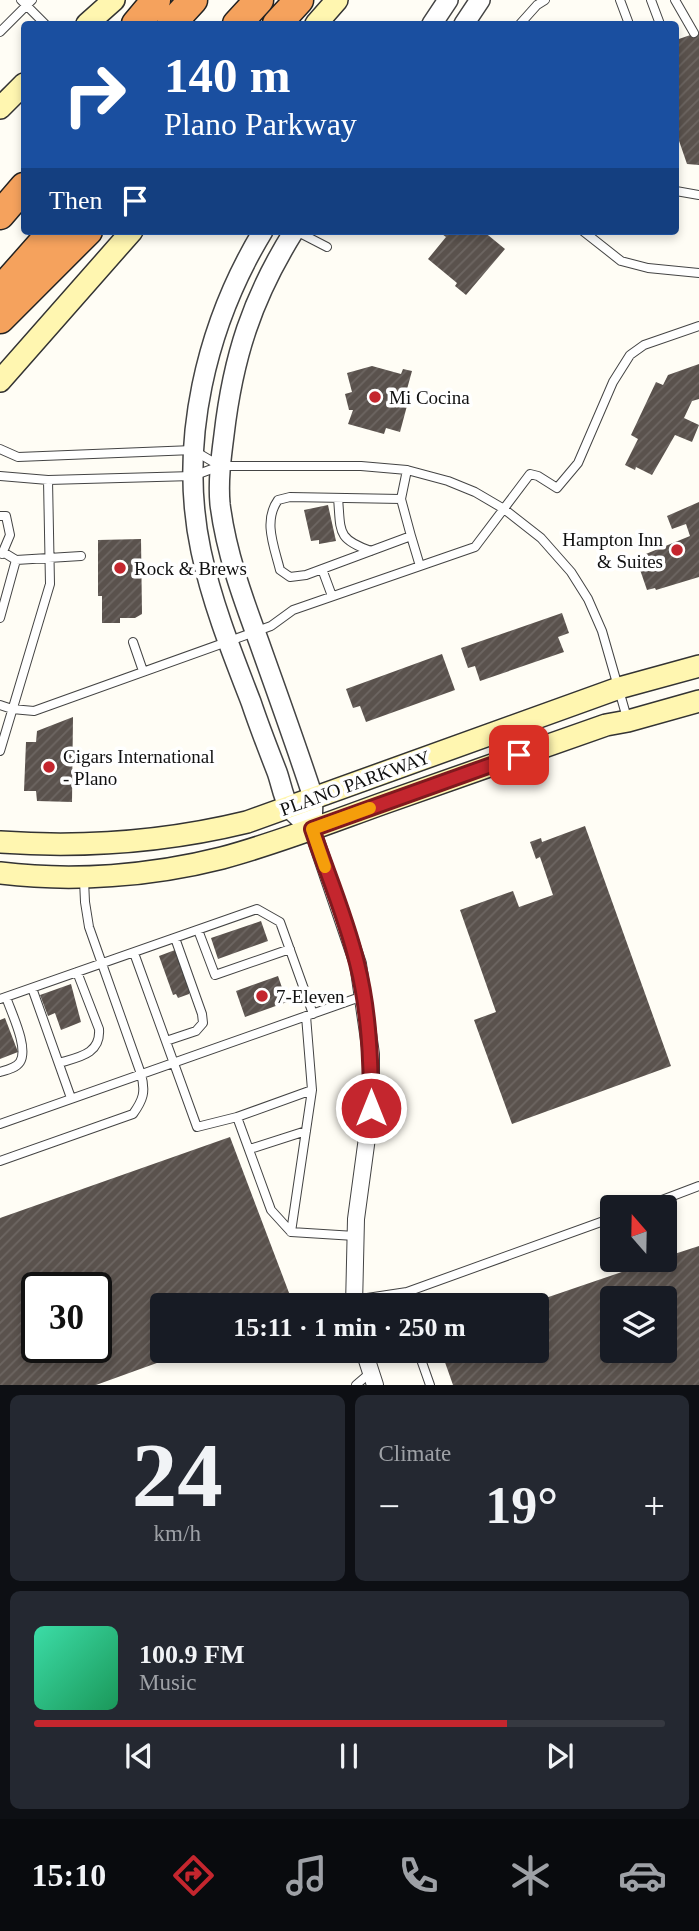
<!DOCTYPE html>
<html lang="en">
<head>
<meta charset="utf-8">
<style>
	body { margin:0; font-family:Georgia,serif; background:#242831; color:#f1f3f6; height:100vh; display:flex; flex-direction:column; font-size:26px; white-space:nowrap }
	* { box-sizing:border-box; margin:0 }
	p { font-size:23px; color:#9ea1a6 }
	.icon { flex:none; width:38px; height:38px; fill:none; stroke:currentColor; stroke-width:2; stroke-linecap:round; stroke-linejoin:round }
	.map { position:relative; height:1385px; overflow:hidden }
	.details { display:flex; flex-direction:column; gap:10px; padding:10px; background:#0d0f14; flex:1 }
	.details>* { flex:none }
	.banner { position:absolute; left:21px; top:21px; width:658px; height:214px; border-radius:7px; box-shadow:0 4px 10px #0003; background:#1a4fa0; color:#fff; overflow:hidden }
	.needle { width:46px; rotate:340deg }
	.controls { position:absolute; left:600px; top:1195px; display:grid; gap:14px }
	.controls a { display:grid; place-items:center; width:77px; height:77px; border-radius:7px; background:#171b24; box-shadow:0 4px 10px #0003; font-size:35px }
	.speed { position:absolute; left:21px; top:1272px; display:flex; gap:14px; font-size:35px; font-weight:700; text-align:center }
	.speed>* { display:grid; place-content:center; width:91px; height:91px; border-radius:50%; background:#171b24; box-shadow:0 4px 10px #0003; line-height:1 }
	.speed .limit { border:4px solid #111; border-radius:10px; background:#fff; color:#111 }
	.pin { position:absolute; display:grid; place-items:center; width:60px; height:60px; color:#fff; margin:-30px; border-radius:14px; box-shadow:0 4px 10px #0006 }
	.me { position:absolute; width:77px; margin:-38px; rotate:0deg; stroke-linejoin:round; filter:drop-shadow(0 0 5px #0008) }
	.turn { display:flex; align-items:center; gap:24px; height:147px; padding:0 28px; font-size:32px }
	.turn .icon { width:91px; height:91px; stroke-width:2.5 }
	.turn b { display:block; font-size:49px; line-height:60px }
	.then { display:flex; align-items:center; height:66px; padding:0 28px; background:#0003; gap:14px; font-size:26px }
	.big { font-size:52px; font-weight:600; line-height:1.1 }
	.details .tile { flex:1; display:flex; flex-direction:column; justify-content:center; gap:10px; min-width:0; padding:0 24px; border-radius:10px; background:#242831 }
	.details .dial { align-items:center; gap:0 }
	.dial b { font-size:91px; line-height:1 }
	.song { display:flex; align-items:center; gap:21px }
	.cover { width:84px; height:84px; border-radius:10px; background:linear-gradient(135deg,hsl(160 70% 55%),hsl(150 70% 35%)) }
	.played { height:7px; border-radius:4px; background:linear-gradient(90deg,#c4262e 75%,#363941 75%) }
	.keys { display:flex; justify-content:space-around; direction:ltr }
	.heat { display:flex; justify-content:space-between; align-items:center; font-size:38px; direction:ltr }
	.details .tiles { flex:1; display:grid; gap:10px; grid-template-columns:1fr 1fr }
	.tile:last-child { grid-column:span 2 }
	.trip { position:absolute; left:150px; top:1293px; width:399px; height:70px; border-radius:7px; background:#171b24; box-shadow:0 4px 10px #0003; font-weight:600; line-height:70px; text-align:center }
	.tabs { display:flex; height:112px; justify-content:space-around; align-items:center; background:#090b0e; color:#9ea1a6 }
	.tabs .icon { width:49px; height:49px }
	.tabs .current { color:#c4262e }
	.tabs b { font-size:32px; color:#f1f3f6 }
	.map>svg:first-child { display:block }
</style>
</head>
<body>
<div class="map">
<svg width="699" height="1385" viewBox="0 0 699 1385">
	<defs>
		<pattern id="building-hatch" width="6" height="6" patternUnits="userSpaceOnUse" patternTransform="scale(1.75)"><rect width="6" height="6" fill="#5a524d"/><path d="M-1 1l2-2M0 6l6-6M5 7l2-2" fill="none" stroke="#6d6662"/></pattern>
	</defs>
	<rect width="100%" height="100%" fill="#fffdf5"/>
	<path fill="url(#building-hatch)" fill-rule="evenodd" d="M699 32V165L687 164 676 132V40Z
		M444 231H483L505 249 466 295 455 286 457 283 428 259 446 237 442 234Z
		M699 364V399L692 401 684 418 699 425 692 442 675 435 652 475 636 467 635 470 625 465 638 439 631 435 656 382 663 385 668 375Z
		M372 366 401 374 403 369 412 371 404 400 408 402 400 432 386 428 384 434 348 424 353 410H349L345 394 352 392 347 373Z
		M699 502V577L656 590 655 588 647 590 636 558 690 536 686 524 672 529 667 516Z
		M328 505 336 541 319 544V540L311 541 304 510Z
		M141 539 142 614 135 618H120V623H102V596H98V540Z
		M562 613 569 633 558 637 564 652 480 681 475 666 468 668 461 648Z
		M442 654 455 690 366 722 360 706 353 708 346 689Z
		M73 717 72 802 37 801 36 791H24L26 742H36L37 731Z
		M585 826 671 1066 512 1124 474 1020 496 1012 460 910 513 891 519 907 553 895 540 857 536 859 530 842 541 838 542 842Z
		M261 921 268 941 218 959 211 938Z
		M175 950 189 990V994L178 998 176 994 173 995 159 956Z
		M278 976 287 1002 245 1017 236 991Z
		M71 984 81 1022 61 1030 55 1013 48 1016 40 995Z
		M5 1018 18 1052 0 1059V1020Z
		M230 1137 294 1306H163V1351H190L96 1385H0V1218ZM37 1288H96V1348H37Z
		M699 1246V1385H453L441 1351H537V1306L525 1305 657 1260H665V1257ZM612 1298H665V1351H612Z"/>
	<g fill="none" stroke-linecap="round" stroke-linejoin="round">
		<g stroke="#444" stroke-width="10">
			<path id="service" d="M21 0 45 24
				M620 0 629 24
				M651 0 660 24
				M675 0 694 33
				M520 24 537 5 545 0
				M0 32 32 0
				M676 191 699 195
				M296 231 327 247
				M583 231 621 261 648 268 699 273
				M0 449 18 457 193 450 220 466
				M0 476 48 480 193 476 220 466H361L407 470 448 481 475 492 504 509 541 538 571 572 588 599 602 631 627 718
				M338 498C341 531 336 539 371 551
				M401 499 411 536 306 575 290 577 280 570C274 546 263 521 278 500L290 497 401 499 407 470
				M0 516H6L10 535 2 554
				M411 536 420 566
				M16 560 81 556
				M322 569 332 596
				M0 618 16 560 3 552
				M133 642 143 671
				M0 705 12 709 34 711 271 626 293 610 475 547 530 474 538 476 557 488 578 463 613 382 630 355 644 345 699 326
				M0 751 50 584 48 480
				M198 930 215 975 290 949
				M134 953 197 1127 237 1117 271 1210 291 1232 355 1236
				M32 988 71 1098
				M0 999 257 909 280 922 313 1014
				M166 1041 196 1031 203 1023 202 1014 175 938
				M59 1063C79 1057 101 1054 99 1029L77 972
				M0 1072C7 1070 16 1068 20 1062 29 1048 11 1012 6 997
				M237 1117 312 1090 306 1016
				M0 1124 363 996
				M250 1149 306 1131
				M0 1161 133 1114C143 1100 146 1092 141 1074L89 927 85 902 84 880
				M641 1208 699 1186
				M291 1232 312 1090
				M407 1292 409 1306
				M354 1300 407 1292 612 1218
				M418 1351 430 1385
				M356 1385 370 1373"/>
		</g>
		<g stroke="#444" stroke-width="18">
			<path id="minor" d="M312 829 358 964 371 1054V1108L356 1219 354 1306
				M364 1351 375 1385"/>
		</g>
		<g stroke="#444" stroke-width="22">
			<path id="tertiary" d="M432 24 448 0
				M464 24 480 0
				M263 231C206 325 178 443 201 551 212 603 232 653 251 702 259 726 268 749 277 772 281 783 283 797 289 807 295 815 305 822 312 829
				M294 231C252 298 233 357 224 435 221 458 218 481 220 504 226 552 242 596 259 642 277 693 296 745 313 797L312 829"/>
		</g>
		<g stroke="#333" stroke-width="24">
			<path id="secondary" d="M87 24 114 0
				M316 24 337 0
				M0 108 24 84
				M0 381 132 231
				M0 842C84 848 165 842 247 822L619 688 699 666
				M0 873C73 882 151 876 222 858 278 843 331 822 384 803 458 777 532 751 606 725L628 721 699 701"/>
		</g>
		<g stroke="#222" stroke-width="31">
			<path id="motorway" d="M136 24 156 0
				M171 24 193 0
				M237 24 259 0
				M277 24 299 0
				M0 215 24 187
				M0 291 53 231
				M0 319 88 231"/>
		</g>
		<use href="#service" stroke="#fff" stroke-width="8"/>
		<use href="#minor" stroke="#fff" stroke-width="16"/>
		<use href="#tertiary" stroke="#fff" stroke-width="19"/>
		<use href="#secondary" stroke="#fff6b0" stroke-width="21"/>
		<use href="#motorway" stroke="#f5a25d" stroke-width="28"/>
	</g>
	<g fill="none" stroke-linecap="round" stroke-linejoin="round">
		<g stroke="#7f191e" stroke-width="18">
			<path id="route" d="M371 1108C371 1060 369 1010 357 963 346 917 327 873 312 829L519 755"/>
		</g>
		<use href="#route" stroke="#c4262e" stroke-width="12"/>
		<path stroke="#f59e0b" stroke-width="12" d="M325 867 312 829 370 808"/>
	</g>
	<g fill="#c4262e" stroke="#fff" stroke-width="2.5">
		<circle cx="375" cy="397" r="7"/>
		<circle cx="677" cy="550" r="7"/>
		<circle cx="120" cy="568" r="7"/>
		<circle cx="49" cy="767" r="7"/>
		<circle cx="262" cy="996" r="7"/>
	</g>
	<g text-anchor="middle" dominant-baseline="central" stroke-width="7" stroke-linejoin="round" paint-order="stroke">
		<g font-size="19" fill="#111" stroke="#fff" text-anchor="start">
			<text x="389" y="397">Mi Cocina</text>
			<text x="663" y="539" text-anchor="end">Hampton Inn<tspan x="663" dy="22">&amp; Suites</tspan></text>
			<text x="134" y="568">Rock &amp; Brews</text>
			<text x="63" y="756">Cigars International<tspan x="63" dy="22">- Plano</tspan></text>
			<text x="276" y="996">7-Eleven</text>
		</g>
		<g font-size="19" fill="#111" stroke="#fff">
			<text transform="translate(355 783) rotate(-20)">PLANO PARKWAY</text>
		</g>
	</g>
</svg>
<div class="controls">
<a><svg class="needle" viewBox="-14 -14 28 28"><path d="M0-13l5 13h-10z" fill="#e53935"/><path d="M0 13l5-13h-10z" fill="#9ea1a6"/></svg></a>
<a><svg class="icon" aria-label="layers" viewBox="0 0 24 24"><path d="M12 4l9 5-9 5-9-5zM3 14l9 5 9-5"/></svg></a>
</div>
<div class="speed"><div class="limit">30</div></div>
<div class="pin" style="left:519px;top:755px;background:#d93025"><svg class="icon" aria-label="arrive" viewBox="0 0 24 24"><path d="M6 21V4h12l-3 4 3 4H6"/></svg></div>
<svg class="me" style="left:371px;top:1108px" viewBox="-20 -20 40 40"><circle r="17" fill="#c4262e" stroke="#fff" stroke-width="3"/><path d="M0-11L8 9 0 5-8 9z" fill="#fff"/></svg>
<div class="trip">15:11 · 1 min · 250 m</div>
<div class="banner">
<div class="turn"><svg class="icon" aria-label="right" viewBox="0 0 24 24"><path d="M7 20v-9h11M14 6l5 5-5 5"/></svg><div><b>140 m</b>Plano Parkway</div></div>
<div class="then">Then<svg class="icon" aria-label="arrive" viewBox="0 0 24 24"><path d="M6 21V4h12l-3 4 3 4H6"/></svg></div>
</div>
</div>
<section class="details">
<div class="tiles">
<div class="tile dial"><b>24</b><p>km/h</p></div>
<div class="tile"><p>Climate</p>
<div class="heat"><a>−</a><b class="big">19°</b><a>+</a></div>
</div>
<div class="tile">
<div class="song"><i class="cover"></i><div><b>100.9 FM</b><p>Music</p></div></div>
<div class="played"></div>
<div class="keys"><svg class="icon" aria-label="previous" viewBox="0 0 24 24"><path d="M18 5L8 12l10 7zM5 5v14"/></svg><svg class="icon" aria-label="pause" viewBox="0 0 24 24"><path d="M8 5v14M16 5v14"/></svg><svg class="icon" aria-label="next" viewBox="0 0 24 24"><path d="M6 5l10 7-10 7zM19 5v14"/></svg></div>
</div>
</div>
</section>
<nav class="tabs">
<b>15:10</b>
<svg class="icon current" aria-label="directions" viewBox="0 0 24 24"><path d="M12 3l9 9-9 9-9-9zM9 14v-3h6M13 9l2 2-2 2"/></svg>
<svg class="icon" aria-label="music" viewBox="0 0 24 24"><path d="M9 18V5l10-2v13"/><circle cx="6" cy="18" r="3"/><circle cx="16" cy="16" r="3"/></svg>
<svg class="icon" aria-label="phone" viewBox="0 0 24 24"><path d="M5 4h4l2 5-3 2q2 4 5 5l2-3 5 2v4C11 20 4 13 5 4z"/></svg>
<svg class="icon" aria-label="climate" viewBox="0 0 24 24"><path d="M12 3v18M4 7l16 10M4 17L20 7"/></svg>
<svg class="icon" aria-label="car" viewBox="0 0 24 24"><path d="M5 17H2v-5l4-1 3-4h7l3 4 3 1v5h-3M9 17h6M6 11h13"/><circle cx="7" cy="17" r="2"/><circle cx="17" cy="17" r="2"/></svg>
</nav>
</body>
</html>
